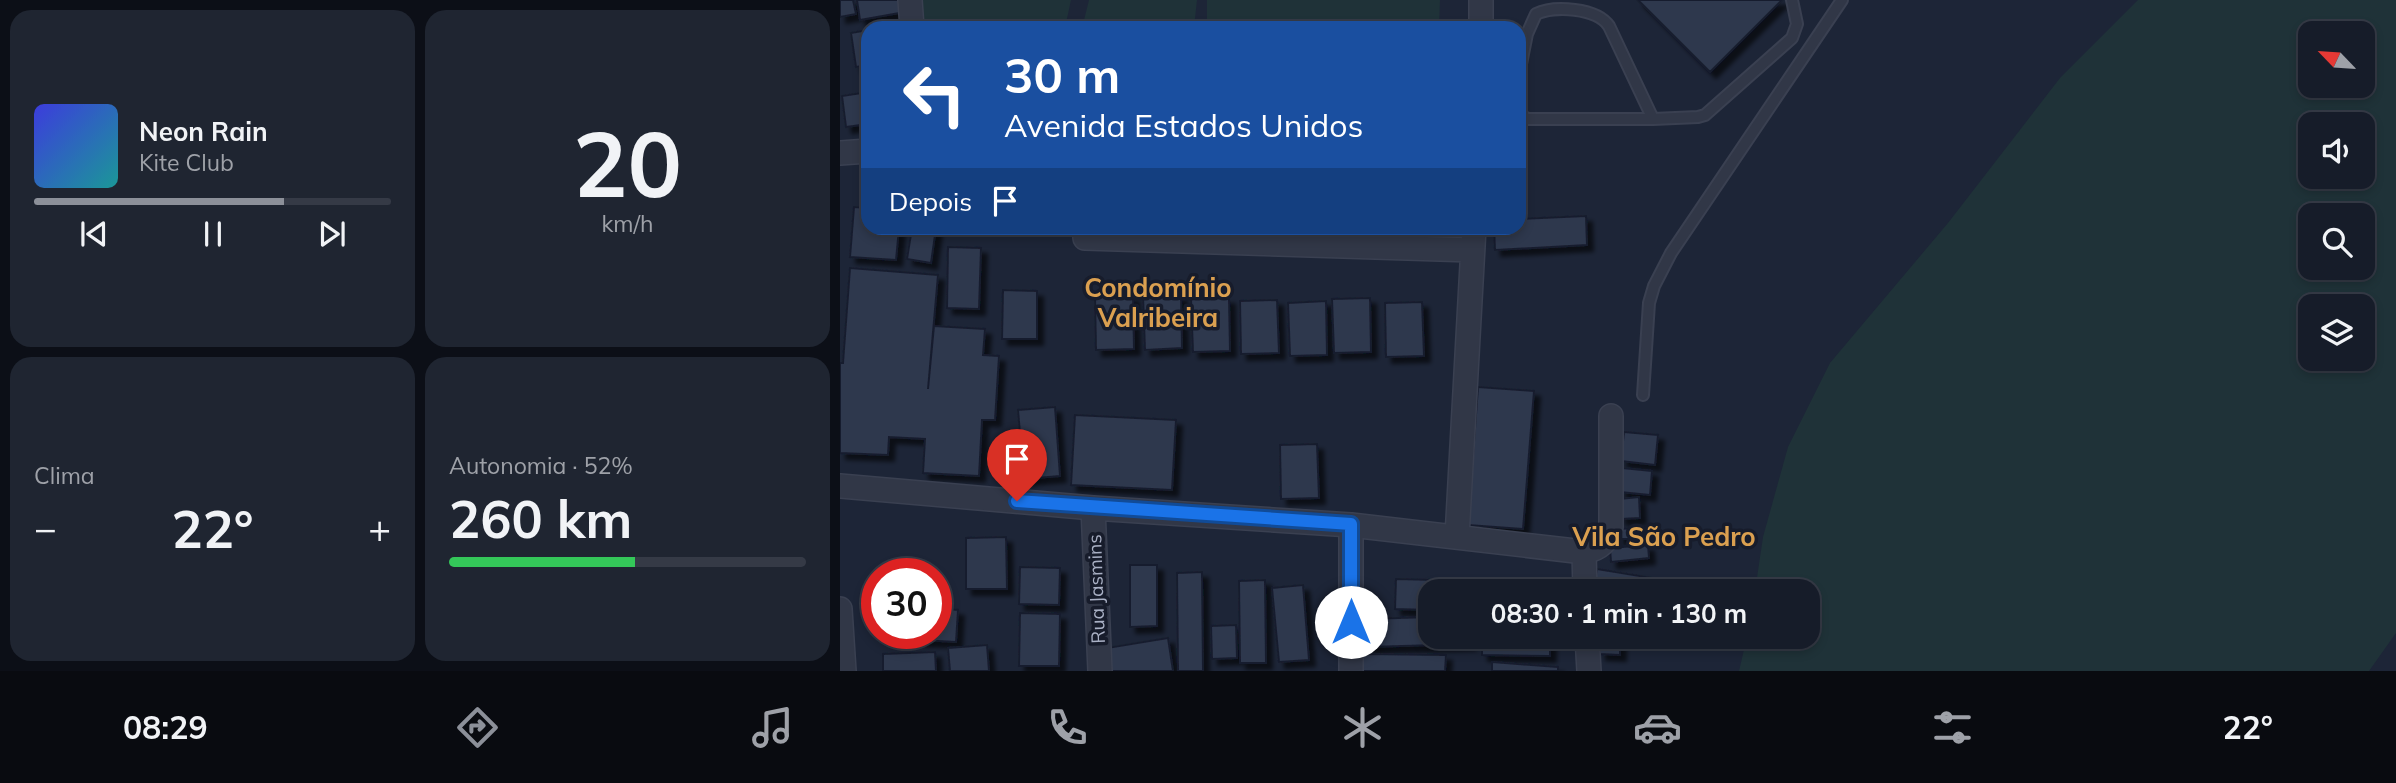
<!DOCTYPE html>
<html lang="pt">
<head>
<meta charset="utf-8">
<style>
	body { margin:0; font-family:Mulish,sans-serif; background:#1f2531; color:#f1f3f6; height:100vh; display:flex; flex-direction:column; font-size:26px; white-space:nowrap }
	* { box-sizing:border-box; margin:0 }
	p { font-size:23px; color:#9ea1a8 }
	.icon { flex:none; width:38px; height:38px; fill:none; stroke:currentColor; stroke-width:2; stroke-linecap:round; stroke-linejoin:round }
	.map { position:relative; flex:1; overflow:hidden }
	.details { display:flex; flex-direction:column; gap:10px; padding:10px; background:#0c0f17; width:840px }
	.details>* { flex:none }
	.banner { position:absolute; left:21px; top:21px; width:665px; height:214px; border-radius:21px; box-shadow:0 4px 10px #0003,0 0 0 2px #353a46; background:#1a4fa0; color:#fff; overflow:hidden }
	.needle { width:46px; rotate:295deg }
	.buttons { position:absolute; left:1458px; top:21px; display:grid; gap:14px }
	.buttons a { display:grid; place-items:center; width:77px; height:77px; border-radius:14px; background:#161c29; box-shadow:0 4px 10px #0003,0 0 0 2px #353a46; font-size:35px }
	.speed { position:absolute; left:21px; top:558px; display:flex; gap:14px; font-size:35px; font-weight:700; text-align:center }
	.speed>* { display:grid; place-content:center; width:91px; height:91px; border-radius:50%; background:#161c29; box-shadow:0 4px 10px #0003,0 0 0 2px #353a46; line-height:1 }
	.speed .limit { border:10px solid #d22; background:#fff; color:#111 }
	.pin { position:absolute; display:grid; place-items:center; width:60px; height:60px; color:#fff; margin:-72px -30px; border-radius:50% 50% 50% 0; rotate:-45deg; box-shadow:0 0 7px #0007 }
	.pin .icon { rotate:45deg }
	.me { position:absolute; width:77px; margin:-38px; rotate:0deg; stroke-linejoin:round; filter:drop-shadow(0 0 5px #0008) }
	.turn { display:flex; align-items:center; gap:24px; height:147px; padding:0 28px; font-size:32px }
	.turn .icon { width:91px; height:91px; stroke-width:2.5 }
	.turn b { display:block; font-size:49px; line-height:60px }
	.then { display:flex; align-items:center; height:66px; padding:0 28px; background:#0003; gap:14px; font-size:26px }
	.big { font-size:52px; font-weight:700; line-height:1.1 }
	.details .tile { flex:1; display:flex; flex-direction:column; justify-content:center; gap:10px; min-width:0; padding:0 24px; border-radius:21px; background:#1f2531 }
	.details .dial { align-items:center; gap:0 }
	.dial b { font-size:91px; line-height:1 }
	.song { display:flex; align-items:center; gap:21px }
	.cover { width:84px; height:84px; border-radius:10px; background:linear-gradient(135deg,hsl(240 70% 55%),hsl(180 70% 35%)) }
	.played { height:7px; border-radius:4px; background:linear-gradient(90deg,#8c9099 70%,#353a46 70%) }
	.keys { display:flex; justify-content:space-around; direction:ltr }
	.heat { display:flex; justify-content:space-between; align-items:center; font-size:38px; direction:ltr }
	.charge { height:10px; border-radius:5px; background:linear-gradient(90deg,#34c759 52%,#353a46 0) }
	.details .tiles { flex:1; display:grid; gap:10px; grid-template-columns:repeat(2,1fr) }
	.trip { position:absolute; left:578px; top:579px; width:402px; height:70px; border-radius:21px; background:#161c29; box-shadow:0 4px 10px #0003,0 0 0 2px #353a46; font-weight:700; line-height:70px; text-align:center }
	.tabs { display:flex; height:112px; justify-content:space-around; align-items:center; background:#090b10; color:#9ea1a8 }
	.tabs .icon { width:49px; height:49px }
	.tabs .active { color:#8c9099 }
	.tabs b { font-size:32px; color:#f1f3f6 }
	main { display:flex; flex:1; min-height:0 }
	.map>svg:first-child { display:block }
</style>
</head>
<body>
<main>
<section class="details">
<div class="tiles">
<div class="tile">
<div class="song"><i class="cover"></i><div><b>Neon Rain</b><p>Kite Club</p></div></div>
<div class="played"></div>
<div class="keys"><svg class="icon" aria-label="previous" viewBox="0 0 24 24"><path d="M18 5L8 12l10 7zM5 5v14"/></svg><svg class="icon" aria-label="pause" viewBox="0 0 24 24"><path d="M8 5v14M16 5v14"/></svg><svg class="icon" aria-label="next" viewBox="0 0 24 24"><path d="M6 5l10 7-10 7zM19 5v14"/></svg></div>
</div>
<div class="tile dial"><b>20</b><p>km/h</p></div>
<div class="tile"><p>Clima</p>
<div class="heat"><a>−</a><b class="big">22°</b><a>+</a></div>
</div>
<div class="tile"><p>Autonomia · 52%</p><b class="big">260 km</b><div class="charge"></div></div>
</div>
</section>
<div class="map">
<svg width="1556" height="671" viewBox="0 0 1556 671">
	<defs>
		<filter id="shadow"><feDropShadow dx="6" dy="6" stdDeviation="2" flood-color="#0009"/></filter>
	</defs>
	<rect width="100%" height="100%" fill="#1d2537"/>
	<path fill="#1f3238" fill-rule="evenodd" d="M77 0H231L225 28H79Z
		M249 0H357L354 28H242Z
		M367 0H600L599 28H367Z
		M1298 0H1556V633L1529 671H899L907 637H968V592L915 591 923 537 948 447 990 363 1108 223 1220 78ZM1522 33V86H1470V33ZM1522 124V177H1470V124ZM1522 215V268H1470V215ZM1522 306V359H1470V306Z"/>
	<path fill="#2f384e" stroke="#191e2e" stroke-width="2" filter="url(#shadow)" d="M0 0H13L16 14 0 17Z
		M17 0H63L65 12 20 20Z
		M798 0H942L870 72Z
		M28 30V65L16 67 11 33Z
		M28 92V124L6 127 2 96Z
		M14 207 28 208V228H59L56 260 10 257Z
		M746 216 747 245 655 250 654 228H679V219Z
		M72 228H96L91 263 67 259Z
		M360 228H398V236L361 237Z
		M405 228H443V234L405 235Z
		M456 228H493V234L456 236Z
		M500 228H538V235L500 236Z
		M553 228H590L591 240 553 241Z
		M108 247 141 248 139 309 107 308Z
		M10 268 98 275 88 389 94 326 145 329 143 355 159 356 155 420H142L139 476 83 473 85 439 49 437 48 455 0 453V363H3Z
		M163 290 197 291V339H162Z
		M341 295 342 348 305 350 303 296Z
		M293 296 294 349 256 350 255 297Z
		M389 298 390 351 353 352 351 299Z
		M530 298 531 352 494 353 492 299Z
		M437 300 439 353 401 354 400 301Z
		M486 301 487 355 450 356 448 303Z
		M582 302 584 356 546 357 545 303Z
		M638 387 694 391 683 529 628 525Z
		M215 407 220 476 184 479 178 410Z
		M235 415 336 420 332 490 231 485Z
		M784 432 818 435 815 465 781 461Z
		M477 444 479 498 441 499 440 445Z
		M782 468 812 471 810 495 780 492Z
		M799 497 800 518 780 519 779 499Z
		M795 528V539H778V529Z
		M166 537 167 589H126V538Z
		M808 545 809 558 771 562 770 548Z
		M290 565H317V626L290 627Z
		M69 567 70 574H37V577L36 570Z
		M180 567 220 568 219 605 179 604Z
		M757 569 812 578 810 592H783L754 587Z
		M362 572 363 671H338L337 573Z
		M556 579 597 580 596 592H590V610L555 609Z
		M640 579 711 583V592H639Z
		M425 580 426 663H400L399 581Z
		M463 585 469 660 439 662 432 588Z
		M96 608 118 610 116 642 80 640V634H96Z
		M180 613 220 614 219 666H179Z
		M590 617V637H629L630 644 528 647 527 619Z
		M396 625 397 658 372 659 371 626Z
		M642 637H710V656L642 655Z
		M760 637H780V655L760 654Z
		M328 638 333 671H270L267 648Z
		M147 645 149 671H110L108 648Z
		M95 652 96 671H43V654Z
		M523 654 606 655 605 671H522Z
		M652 662 718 667V671H652Z"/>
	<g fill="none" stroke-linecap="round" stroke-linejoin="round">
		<g stroke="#3a4051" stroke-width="14">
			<path id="service" d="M679 74 687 34 696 14C714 5 757 8 769 26L813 119
				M679 115 688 119H813L858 117 865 115 952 38 957 24 952 0
				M803 395 809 303 814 286 831 253 1002 0"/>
		</g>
		<g stroke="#3a4051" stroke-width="26">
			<path id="minor" d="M70 0 72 28
				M641 28V0
				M0 153 28 151
				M245 238 632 250
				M0 486 253 508 511 525 744 552 745 592
				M253 508 260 671
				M511 525V671
				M617 537 634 228
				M744 552C759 549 768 542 771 527V416
				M0 609 4 671
				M747 637 749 671"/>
		</g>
		<use href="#service" stroke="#313747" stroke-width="10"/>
		<use href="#minor" stroke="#313747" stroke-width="23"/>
	</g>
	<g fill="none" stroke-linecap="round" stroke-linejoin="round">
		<g stroke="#114b97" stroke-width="18">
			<path id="route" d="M177 501 511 524V622"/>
		</g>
		<use href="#route" stroke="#1a73e8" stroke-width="12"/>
	</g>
	<g text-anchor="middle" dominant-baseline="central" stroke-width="7" stroke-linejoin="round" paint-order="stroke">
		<g font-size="19" fill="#aab1c5" stroke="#171c2b">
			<text transform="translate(256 589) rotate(-92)">Rua Jasmins</text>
		</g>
		<g font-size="26" font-weight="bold" fill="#dba050" stroke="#171c2b">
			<text x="318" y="287">Condomínio<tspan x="318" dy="30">Valribeira</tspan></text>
			<text x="824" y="536">Vila São Pedro</text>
		</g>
	</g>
</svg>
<div class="buttons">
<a><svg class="needle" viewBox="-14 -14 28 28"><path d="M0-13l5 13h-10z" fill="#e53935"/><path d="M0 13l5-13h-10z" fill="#9ea1a8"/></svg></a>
<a><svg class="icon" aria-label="sound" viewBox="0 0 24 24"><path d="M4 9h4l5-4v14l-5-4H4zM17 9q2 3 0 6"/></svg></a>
<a><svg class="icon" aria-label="search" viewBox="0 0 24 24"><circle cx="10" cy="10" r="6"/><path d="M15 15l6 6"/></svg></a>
<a><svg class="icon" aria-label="layers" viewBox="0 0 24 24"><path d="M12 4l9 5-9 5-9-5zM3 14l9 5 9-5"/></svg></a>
</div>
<div class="speed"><div class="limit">30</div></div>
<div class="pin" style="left:177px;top:501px;background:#d93025"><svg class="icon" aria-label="arrive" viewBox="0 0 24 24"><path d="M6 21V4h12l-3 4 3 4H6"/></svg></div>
<svg class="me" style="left:511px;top:622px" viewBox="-20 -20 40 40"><circle r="19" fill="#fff"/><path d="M0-13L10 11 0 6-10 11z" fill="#1a73e8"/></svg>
<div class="trip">08:30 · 1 min · 130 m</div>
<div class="banner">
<div class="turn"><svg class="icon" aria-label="left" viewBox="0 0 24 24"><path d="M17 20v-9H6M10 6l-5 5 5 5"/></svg><div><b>30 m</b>Avenida Estados Unidos</div></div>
<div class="then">Depois<svg class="icon" aria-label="arrive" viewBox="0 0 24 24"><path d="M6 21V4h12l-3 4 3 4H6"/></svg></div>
</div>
</div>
</main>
<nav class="tabs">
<b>08:29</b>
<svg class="icon active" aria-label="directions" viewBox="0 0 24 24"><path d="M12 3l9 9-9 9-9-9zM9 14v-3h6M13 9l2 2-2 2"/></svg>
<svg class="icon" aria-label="music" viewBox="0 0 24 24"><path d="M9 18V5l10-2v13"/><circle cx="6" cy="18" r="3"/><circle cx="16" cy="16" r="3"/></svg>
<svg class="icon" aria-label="phone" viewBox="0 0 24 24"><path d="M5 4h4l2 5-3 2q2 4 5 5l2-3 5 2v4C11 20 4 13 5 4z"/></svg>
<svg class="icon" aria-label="climate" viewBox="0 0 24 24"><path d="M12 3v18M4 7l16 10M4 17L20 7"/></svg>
<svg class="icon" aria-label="car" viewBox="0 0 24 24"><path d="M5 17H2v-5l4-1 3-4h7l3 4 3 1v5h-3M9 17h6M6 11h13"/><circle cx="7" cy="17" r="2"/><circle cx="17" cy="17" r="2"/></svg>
<svg class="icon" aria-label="filters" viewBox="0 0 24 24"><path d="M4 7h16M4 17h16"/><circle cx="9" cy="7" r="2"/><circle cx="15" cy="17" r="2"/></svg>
<b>22°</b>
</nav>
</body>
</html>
